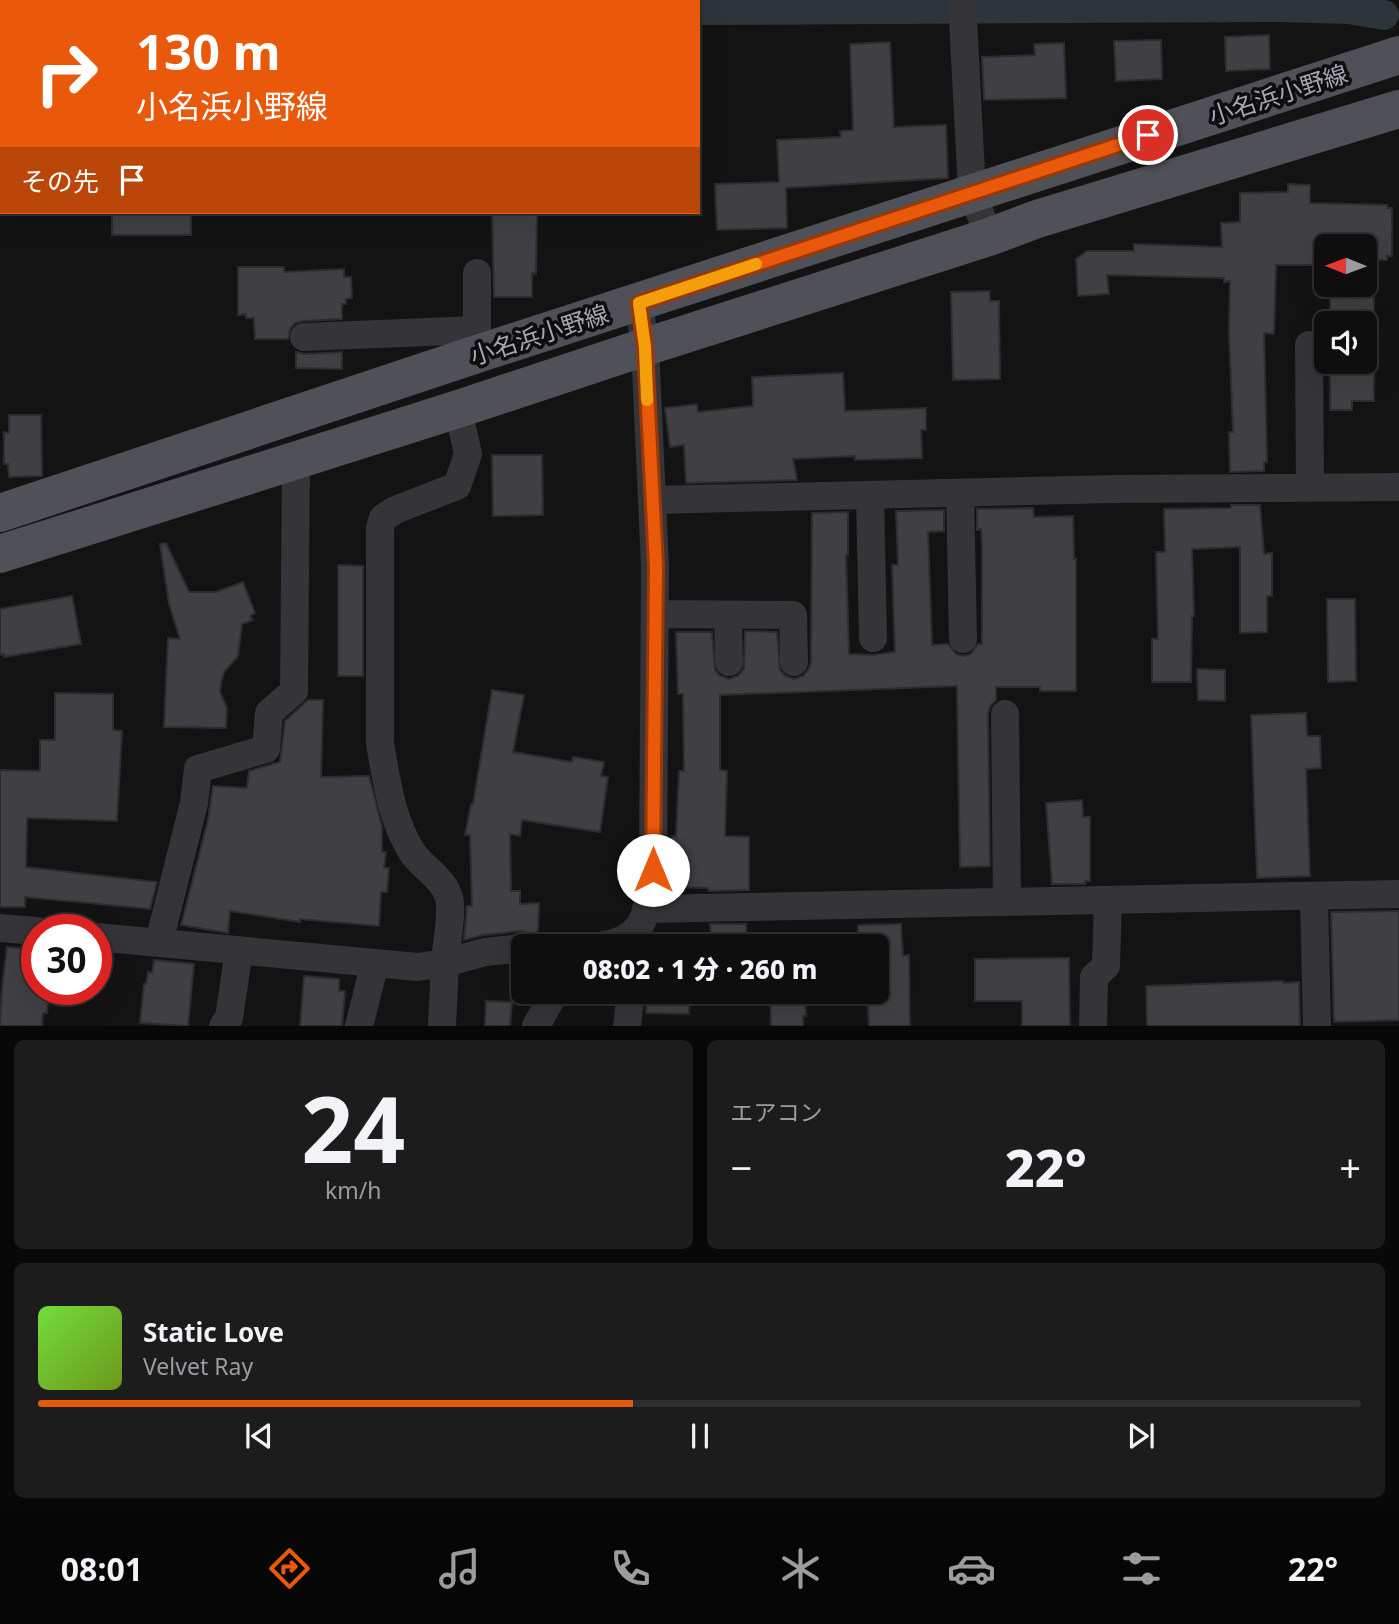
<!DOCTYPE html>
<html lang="ja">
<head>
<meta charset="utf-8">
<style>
	body { margin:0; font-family:"Noto Sans","Noto Sans JP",sans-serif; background:#1c1c1d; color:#f1f3f6; height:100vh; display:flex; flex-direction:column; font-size:26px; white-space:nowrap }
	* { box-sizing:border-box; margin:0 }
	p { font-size:23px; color:#9b9c9e }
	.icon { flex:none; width:38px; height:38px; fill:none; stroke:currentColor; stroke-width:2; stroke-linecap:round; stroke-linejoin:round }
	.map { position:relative; height:1026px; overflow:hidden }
	.panel { display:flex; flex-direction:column; gap:14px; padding:14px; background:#080808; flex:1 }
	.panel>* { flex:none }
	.guide { position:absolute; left:0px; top:0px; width:700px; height:214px; box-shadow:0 7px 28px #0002,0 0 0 2px #2e2e2f; background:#ea580c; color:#fff; overflow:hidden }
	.needle { width:46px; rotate:271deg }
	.controls { position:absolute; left:1314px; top:234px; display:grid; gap:14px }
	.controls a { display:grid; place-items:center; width:63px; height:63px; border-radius:10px; background:#0e0e0f; box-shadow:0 7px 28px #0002,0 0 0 2px #2e2e2f; font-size:35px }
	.speed { position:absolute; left:21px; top:914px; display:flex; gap:14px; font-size:35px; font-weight:700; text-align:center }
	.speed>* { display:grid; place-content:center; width:91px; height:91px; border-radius:50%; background:#0e0e0f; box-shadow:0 7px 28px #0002,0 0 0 2px #2e2e2f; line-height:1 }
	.speed .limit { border:10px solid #d22; background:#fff; color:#111 }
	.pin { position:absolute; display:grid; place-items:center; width:60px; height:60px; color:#fff; margin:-30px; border:4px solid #fff; border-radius:50%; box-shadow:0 2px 7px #0007 }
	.me { position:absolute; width:77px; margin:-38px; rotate:0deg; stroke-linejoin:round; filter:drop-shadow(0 0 5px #0008) }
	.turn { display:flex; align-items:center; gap:24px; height:147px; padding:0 21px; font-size:32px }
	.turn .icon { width:91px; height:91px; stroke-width:2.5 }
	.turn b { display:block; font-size:49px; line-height:60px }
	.then { display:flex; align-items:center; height:66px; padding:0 21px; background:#0003; gap:14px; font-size:26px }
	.big { font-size:52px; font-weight:800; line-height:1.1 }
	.panel .card { flex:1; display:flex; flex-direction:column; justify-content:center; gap:10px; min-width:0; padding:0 24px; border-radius:10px; background:#1c1c1d }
	.panel .dial { align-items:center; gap:0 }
	.dial b { font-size:91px; line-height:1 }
	.song { display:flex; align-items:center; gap:21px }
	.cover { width:84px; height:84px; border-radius:10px; background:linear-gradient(135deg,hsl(100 70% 55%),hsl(80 70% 35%)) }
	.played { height:7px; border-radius:4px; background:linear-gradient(90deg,#ea580c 45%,#2e2e2f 45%) }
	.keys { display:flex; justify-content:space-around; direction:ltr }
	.heat { display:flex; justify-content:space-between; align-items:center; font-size:38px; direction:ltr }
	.panel .tiles { flex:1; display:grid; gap:14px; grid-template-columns:1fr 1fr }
	.card:last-child { grid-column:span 2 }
	.trip { position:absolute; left:511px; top:934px; width:378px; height:70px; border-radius:10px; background:#0e0e0f; box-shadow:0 7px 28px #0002,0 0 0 2px #2e2e2f; font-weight:800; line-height:70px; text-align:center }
	.dock { display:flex; height:112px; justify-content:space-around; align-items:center; background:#060606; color:#9b9c9e }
	.dock .icon { width:49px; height:49px }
	.dock .current { color:#ea580c }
	.dock b { font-size:32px; color:#f1f3f6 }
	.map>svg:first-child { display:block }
</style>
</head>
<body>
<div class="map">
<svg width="1399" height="1026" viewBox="0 0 1399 1026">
	<rect width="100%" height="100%" fill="#131314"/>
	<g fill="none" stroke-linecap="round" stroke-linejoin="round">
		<path stroke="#2d343c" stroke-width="30" d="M698 10 1280 7 1349 9 1384 15
			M0 15H2"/>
	</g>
	<path fill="#404044" stroke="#2d2d30" stroke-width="2" d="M1269 35 1270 69 1226 71 1225 37Z
		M1161 40 1162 79 1116 81 1114 41Z
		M890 42 894 127 946 125 948 178 786 188 787 228 717 230 715 184 779 182 777 140 841 137 840 131 853 130 850 44Z
		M1064 43 1066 98 984 100 982 57 1035 55 1034 44Z
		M1288 184 1310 185V203L1387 205V208H1392V256H1387V260H1374V401H1352V410H1330V362H1365V324H1330V285H1365V247H1326V265H1276L1274 334 1264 333 1267 462H1264V471L1230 472 1229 432H1233L1229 332 1230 281 1224 282V278L1107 275 1109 294 1078 296 1076 259 1087 251H1134V244L1222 247 1221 223 1240 222V193L1288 192Z
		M112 212H191V235H112Z
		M492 212H537L536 274 532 273V297H494Z
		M238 267H284V272L344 269V277H351L352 298 346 299V304H342V319L303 321 295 323 290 329 288 339H255L254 318H246V314L238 315Z
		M990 291V301H999L1000 379 953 380 951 292Z
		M296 352 305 354 342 352V369L296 368Z
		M843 373 845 411 926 408V430H921L922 458 855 460V456L793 459 797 480 686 483 684 445 670 447 665 408 697 404 698 412 753 406 752 377Z
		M9 415H41L42 476 9 477 8 464H4V432L9 433Z
		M492 455H542L543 515 493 516Z
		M1231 505H1260L1264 554 1272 553V596H1267V632L1240 633V547L1192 549 1194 616H1192L1191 682H1152V639H1158L1156 552H1165L1164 509 1231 508Z
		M1033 508 1034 517 1073 516 1074 559H1076V691H1040V687H996V700L990 706 988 714 990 866 960 867 957 686 720 695V770L727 771 725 836 749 837V890L709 891 708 888 672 887V836H676L679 771H684L683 694H678L676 632H712L715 670 720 676 729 679 738 676 744 669 745 631 777 632 780 670 785 676 794 679 803 676 809 669 811 662 812 513 848 512V555H846L849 654 874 655 895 652 892 565H898L896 511 944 510V531L928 532 932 645 948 644 956 654 963 656 971 654 978 644H982V546L981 529 977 530V509Z
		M166 543 189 592H216L243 582 255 613 250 616 253 620 242 624 238 656 224 672 221 683 220 692 227 708 226 728 164 727 168 638 180 639 169 604 160 544Z
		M338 565 363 566V676H338Z
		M72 596 81 644 4 657V654L0 655V609Z
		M1327 599H1355L1356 681 1328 682Z
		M1197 669 1225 670V701L1198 700Z
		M492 690 524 695 513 752 572 762 573 757 604 762 601 776 608 777 600 832 522 820 520 836 510 834 511 891H520V904L539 903 538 931 532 934 521 931 483 935 464 940 467 906H472L470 835H465L471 804H473Z
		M55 693 113 694V730L122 731 117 821 27 818 26 867 157 882 150 909 25 897V907H0V770L40 771V740H55Z
		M308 700H323L321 777 369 776 382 827V852H386L384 868H389L387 892H381L379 926 300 919V922L230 911 228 933 181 925 208 820 213 786 247 788 249 771 280 762 285 721Z
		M1306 713 1307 736H1320L1321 768 1306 769 1310 876 1257 878 1251 715Z
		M1082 800 1083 817H1090V881H1085V884H1052L1046 803Z
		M1399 911V1020L1334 1022 1331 912Z
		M710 924H746L747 947H712Z
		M901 924 903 956 909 955 910 1026H869L867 992H877V947H858V925Z
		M7 947 37 950V990L49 991 47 1013H43L42 1026H0L2 987Z
		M1069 958 1070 1026H1022V1001H975V959Z
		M154 960 194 964 188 1026 140 1023 144 984H146L148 972 152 973Z
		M304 976 339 979V991H345L342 1026H300Z
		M1283 981V983L1299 982 1300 1026H1147L1146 986Z
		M647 992H689V1014L646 1013Z
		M770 992H805L806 1016H803V1026H771Z
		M486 1001 512 1002 510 1026H485Z"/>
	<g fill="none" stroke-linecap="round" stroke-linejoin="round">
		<path stroke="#343439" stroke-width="28" d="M962 0 972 192 989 237
			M304 337 477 330
			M1309 345 1310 488
			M477 347V273
			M960 493 963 639
			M870 495 873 638
			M652 500 1116 489 1399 487
			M655 614 793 615 794 662
			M728 615 729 662
			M1005 714 1007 902
			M1314 896 1317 1026
			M646 909 1399 894
			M0 928 37 931
			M96 937 418 967 445 963C446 945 453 913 449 898 444 878 422 868 412 852 392 821 386 779 380 743V528L383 518 395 510 457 486 468 454 458 409
			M159 942 194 803 198 769 266 749 269 713 294 691 296 460
			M542 947C575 946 632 956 645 914 649 900 650 885 653 870L655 566 645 347 639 302
			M223 1026 229 1018 239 950
			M359 1026 375 963
			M442 1026 445 963 485 952 523 948
			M536 1026 555 992
			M627 1026 631 992
			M1093 1026 1094 977 1106 966 1108 900"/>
		<path stroke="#505158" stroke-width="38" d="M0 513 477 354 1399 55
			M0 554 458 409 645 347 989 237 1037 219 1399 109"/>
	</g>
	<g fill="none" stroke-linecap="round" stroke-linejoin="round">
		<g stroke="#983908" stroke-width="18">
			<path id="route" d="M653 870 656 566 645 347 639 303 1148 135"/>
		</g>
		<use href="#route" stroke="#ea580c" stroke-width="12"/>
		<path stroke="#f59e0b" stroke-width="12" d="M647 400 645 347 639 303 756 264"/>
	</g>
	<g text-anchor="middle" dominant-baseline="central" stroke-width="7" stroke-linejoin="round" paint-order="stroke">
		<g font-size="24" fill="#a6a8b3" stroke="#0e0e0f">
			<text transform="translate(1278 94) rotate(-18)">小名浜小野線</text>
			<text transform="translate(539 334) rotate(-18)">小名浜小野線</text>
		</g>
	</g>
</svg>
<div class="controls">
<a><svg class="needle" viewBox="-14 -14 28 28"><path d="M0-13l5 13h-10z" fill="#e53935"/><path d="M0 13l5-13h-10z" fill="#9b9c9e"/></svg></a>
<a><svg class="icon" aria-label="sound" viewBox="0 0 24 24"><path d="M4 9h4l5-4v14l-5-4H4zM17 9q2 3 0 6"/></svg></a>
</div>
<div class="speed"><div class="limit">30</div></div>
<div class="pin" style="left:1148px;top:135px;background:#d93025"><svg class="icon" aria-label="arrive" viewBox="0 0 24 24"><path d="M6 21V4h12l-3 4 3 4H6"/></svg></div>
<svg class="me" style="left:653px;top:870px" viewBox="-20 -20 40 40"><circle r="19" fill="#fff"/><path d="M0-13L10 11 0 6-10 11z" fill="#ea580c"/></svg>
<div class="trip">08:02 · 1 分 · 260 m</div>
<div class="guide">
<div class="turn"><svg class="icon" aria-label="right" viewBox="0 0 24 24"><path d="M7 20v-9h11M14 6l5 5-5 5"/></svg><div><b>130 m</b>小名浜小野線</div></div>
<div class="then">その先<svg class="icon" aria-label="arrive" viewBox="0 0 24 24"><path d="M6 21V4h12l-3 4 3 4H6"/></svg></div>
</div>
</div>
<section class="panel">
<div class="tiles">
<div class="card dial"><b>24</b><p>km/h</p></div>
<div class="card"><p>エアコン</p>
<div class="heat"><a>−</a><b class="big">22°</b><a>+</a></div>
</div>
<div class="card">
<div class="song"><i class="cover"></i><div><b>Static Love</b><p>Velvet Ray</p></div></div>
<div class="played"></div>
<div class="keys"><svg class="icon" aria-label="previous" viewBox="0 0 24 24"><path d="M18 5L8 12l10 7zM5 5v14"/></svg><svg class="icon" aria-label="pause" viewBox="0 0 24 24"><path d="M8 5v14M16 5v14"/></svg><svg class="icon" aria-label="next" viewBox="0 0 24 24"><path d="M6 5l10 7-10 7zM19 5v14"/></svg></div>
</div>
</div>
</section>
<nav class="dock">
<b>08:01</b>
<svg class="icon current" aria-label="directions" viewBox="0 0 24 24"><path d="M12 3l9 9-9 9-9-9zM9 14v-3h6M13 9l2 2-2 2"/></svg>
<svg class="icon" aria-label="music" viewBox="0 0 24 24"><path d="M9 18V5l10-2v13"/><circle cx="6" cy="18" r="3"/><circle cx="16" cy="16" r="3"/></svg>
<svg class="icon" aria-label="phone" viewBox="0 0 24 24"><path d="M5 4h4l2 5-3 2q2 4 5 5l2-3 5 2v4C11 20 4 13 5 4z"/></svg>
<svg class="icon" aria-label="climate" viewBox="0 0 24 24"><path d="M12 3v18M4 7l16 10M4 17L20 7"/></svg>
<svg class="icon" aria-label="car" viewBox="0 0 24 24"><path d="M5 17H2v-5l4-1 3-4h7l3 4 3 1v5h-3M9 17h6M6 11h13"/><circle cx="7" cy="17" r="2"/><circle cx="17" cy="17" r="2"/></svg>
<svg class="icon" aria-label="filters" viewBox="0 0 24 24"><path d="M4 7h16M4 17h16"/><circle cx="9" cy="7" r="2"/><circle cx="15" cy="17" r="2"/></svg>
<b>22°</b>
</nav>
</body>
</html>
